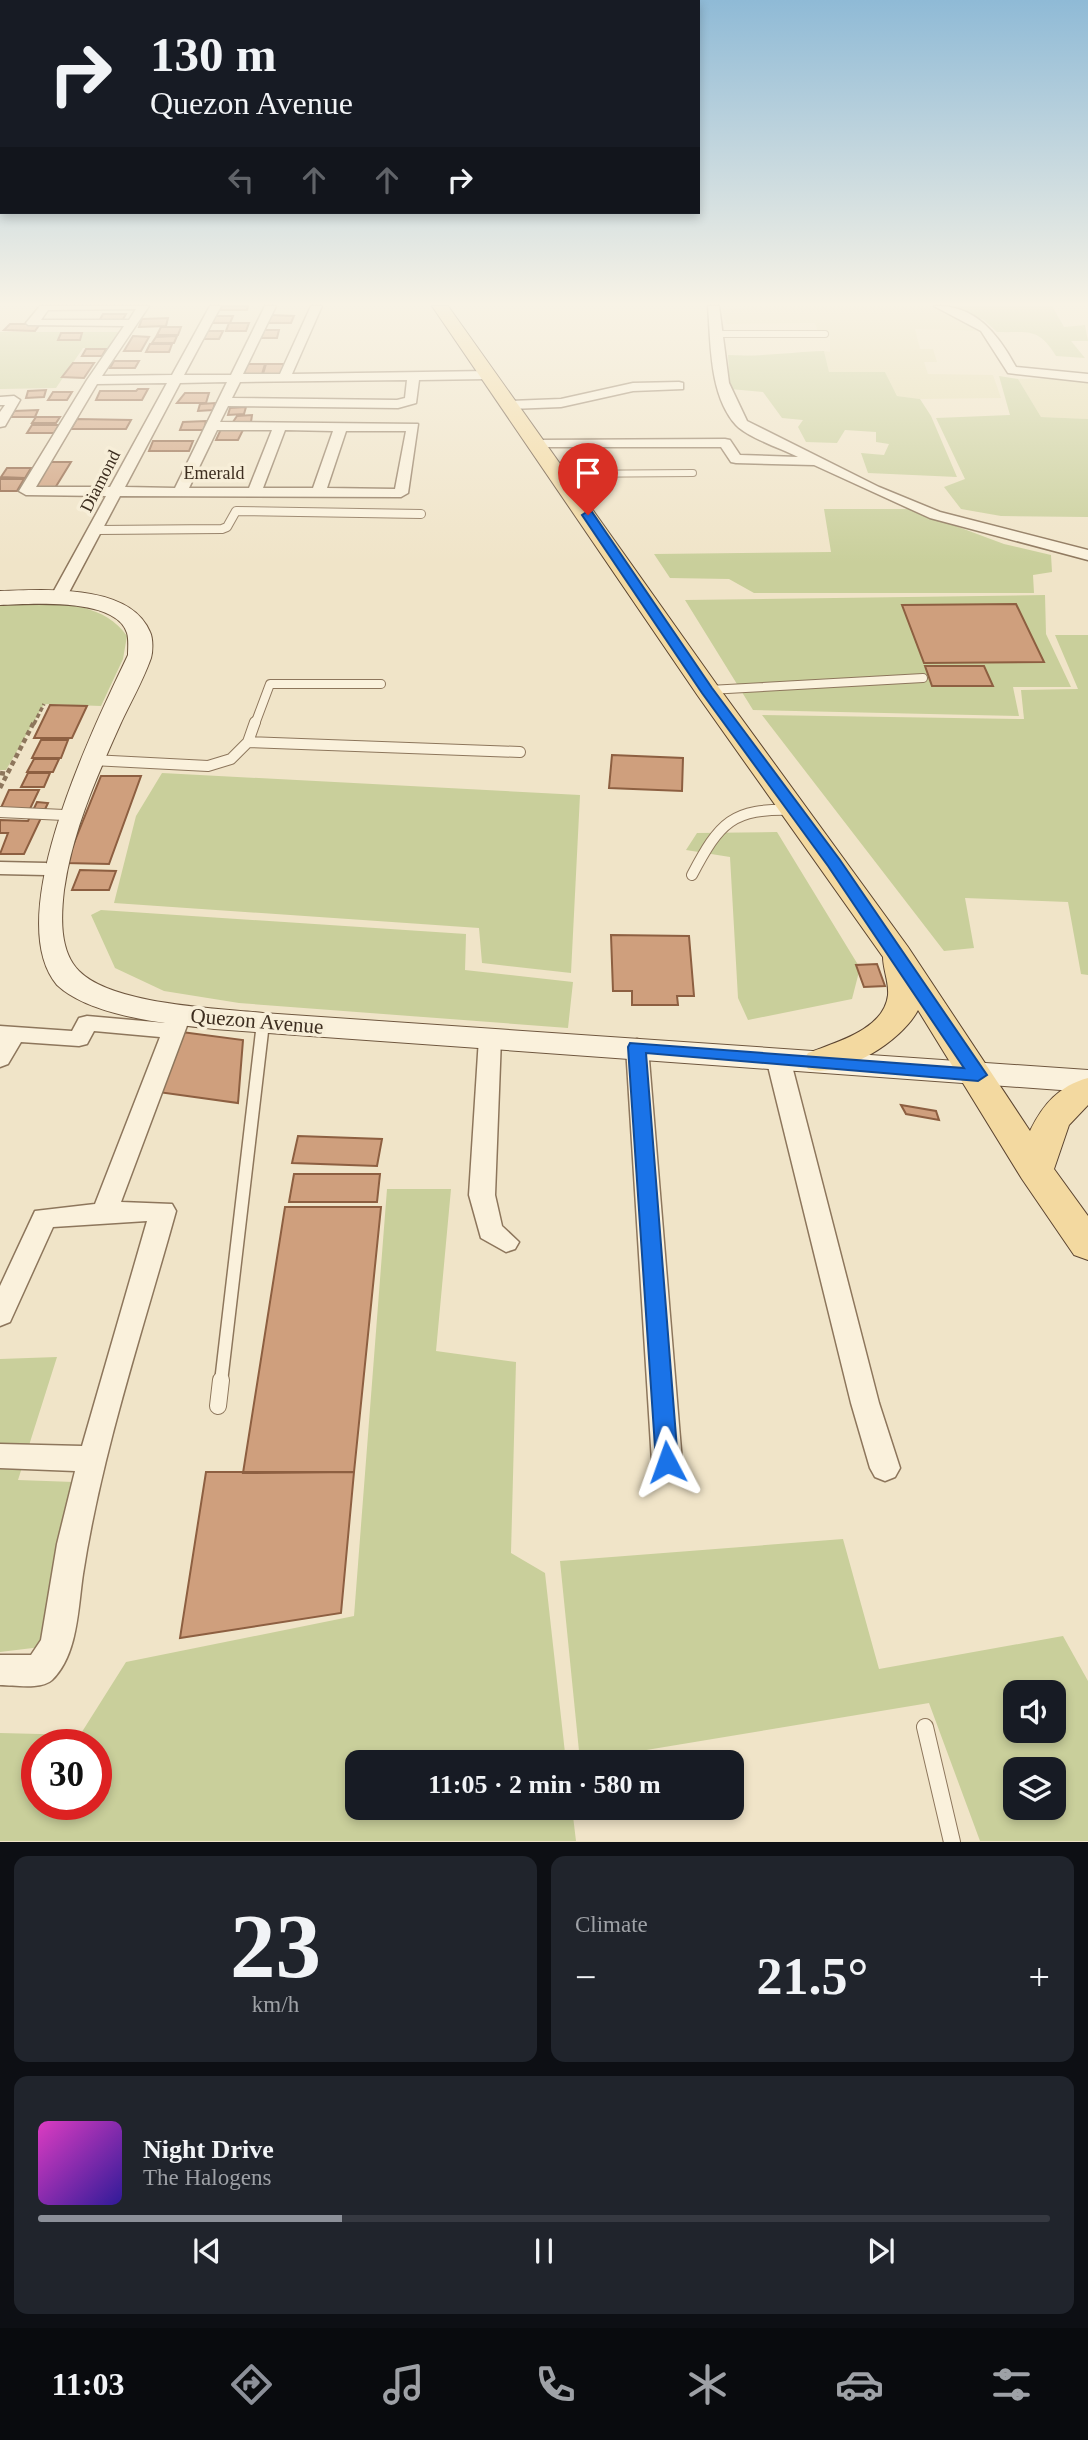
<!DOCTYPE html>
<html lang="en">
<head>
<meta charset="utf-8">
<style>
	body { margin:0; font-family:"Times New Roman",serif; background:#20242c; color:#f1f3f6; height:100vh; display:flex; flex-direction:column; font-size:26px; white-space:nowrap }
	* { box-sizing:border-box; margin:0 }
	p { font-size:23px; color:#9ea1a6 }
	.icon { flex:none; width:38px; height:38px; fill:none; stroke:currentColor; stroke-width:2; stroke-linecap:round; stroke-linejoin:round }
	.map { position:relative; height:1842px; overflow:hidden }
	.panel { display:flex; flex-direction:column; gap:14px; padding:14px; background:#0d0f14; flex:1 }
	.panel>* { flex:none }
	.hud { position:absolute; left:0px; top:0px; width:700px; height:214px; box-shadow:0 4px 10px #0003; background:#171b24; color:#f1f3f6; overflow:hidden }
	.tools { position:absolute; left:1003px; top:1680px; display:grid; gap:14px }
	.tools a { display:grid; place-items:center; width:63px; height:63px; border-radius:14px; background:#171b24; box-shadow:0 4px 10px #0003; font-size:35px }
	.speed { position:absolute; left:21px; top:1729px; display:flex; gap:14px; font-size:35px; font-weight:700; text-align:center }
	.speed>* { display:grid; place-content:center; width:91px; height:91px; border-radius:50%; background:#171b24; box-shadow:0 4px 10px #0003; line-height:1 }
	.speed .limit { border:10px solid #d22; background:#fff; color:#111 }
	.pin { position:absolute; display:grid; place-items:center; width:60px; height:60px; color:#fff; margin:-72px -30px; border-radius:50% 50% 50% 0; rotate:-45deg; box-shadow:0 0 7px #0007 }
	.pin .icon { rotate:45deg }
	.me { position:absolute; width:77px; margin:-38px; rotate:356deg; stroke-linejoin:round; filter:drop-shadow(0 0 5px #0008) }
	.turn { display:flex; align-items:center; gap:24px; height:147px; padding:0 35px; font-size:32px }
	.turn .icon { width:91px; height:91px; stroke-width:2.5 }
	.turn b { display:block; font-size:49px; line-height:60px }
	.lanes { display:flex; align-items:center; height:66px; padding:0 35px; background:#0003; justify-content:center; gap:35px; direction:ltr }
	.lanes .off { opacity:.35 }
	.big { font-size:52px; font-weight:700; line-height:1.1 }
	.panel .widget { flex:1; display:flex; flex-direction:column; justify-content:center; gap:10px; min-width:0; padding:0 24px; border-radius:14px; background:#20242c }
	.panel .dial { align-items:center; gap:0 }
	.dial b { font-size:91px; line-height:1 }
	.song { display:flex; align-items:center; gap:21px }
	.cover { width:84px; height:84px; border-radius:10px; background:linear-gradient(135deg,hsl(310 70% 55%),hsl(250 70% 35%)) }
	.played { height:7px; border-radius:4px; background:linear-gradient(90deg,#8c9099 30%,#363941 30%) }
	.keys { display:flex; justify-content:space-around; direction:ltr }
	.heat { display:flex; justify-content:space-between; align-items:center; font-size:38px; direction:ltr }
	.panel .tiles { flex:1; display:grid; gap:14px; grid-template-columns:1fr 1fr }
	.widget:last-child { grid-column:span 2 }
	.trip { position:absolute; left:345px; top:1750px; width:399px; height:70px; border-radius:14px; background:#171b24; box-shadow:0 4px 10px #0003; font-weight:700; line-height:70px; text-align:center }
	.tabs { display:flex; height:112px; justify-content:space-around; align-items:center; background:#090b0e; color:#9ea1a6 }
	.tabs .icon { width:49px; height:49px }
	.tabs .current { color:#8c9099 }
	.tabs b { font-size:32px; color:#f1f3f6 }
	.map>svg:first-child { display:block }
</style>
</head>
<body>
<div class="map">
<svg width="1088" height="1842" viewBox="0 0 1088 1842">
	<rect width="100%" height="100%" fill="#f0e4c8"/>
	<path fill="#e6deb5" d="M759 306H935L986 331 915 329 920 349H933L937 362H924L928 374 993 375 1001 398 920 399 897 396 885 372H829L824 351 830 352V336L818 332 815 323 726 324 722 310Z
		M1067 378 1088 380V419L1041 417 1018 379Z"/>
	<path fill="#c9cf9b" fill-rule="evenodd" d="M945 306H1052L1064 327 1085 325 1088 341H1071L1085 358 1056 356C1038 327 1029 333 997 332L984 320Z
		M0 332H120L108 348H83L56 388 0 389Z
		M824 351 829 372H885L897 396 920 399 931 416 957 477 868 473 861 453 884 455 889 444 876 442V432L845 430 837 443 806 442 798 427 803 420 782 418 763 392 730 389 728 355C764 357 789 352 824 351Z
		M999 376 1018 379 1041 417 1088 419V517L1001 516 961 509 944 487 965 479 936 418 1010 415Z
		M824 509H910L1004 544 1051 555 1052 572 1033 575 1034 593H754L729 579 670 578 654 554 831 552Z
		M1045 595 1046 634 1071 687H1013L1019 716 753 710 685 600Z
		M0 603C43 604 100 597 127 636L123 659 101 706 44 704 6 770H0Z
		M1055 635H1088V975L1081 974 1068 902 965 898 974 948 944 951 762 715 1024 719 1021 690 1078 689Z
		M162 773 580 795 571 973 482 963 479 928 114 903 136 816Z
		M777 832 860 968 852 999 748 1020 738 998 730 857 686 850 697 833Z
		M101 910 466 934 465 970 573 982 568 1028 239 1003 164 991 115 968 91 915Z
		M387 1189H451L436 1351 516 1362 511 1553 545 1573 566 1762H357V1808H572L576 1841H0V1733L80 1735 126 1662 354 1616ZM37 1745H96V1804H37Z
		M57 1357 18 1480 74 1482 41 1647 0 1652V1359Z
		M843 1539 879 1669 1063 1636 1088 1681V1841H980L929 1703 580 1761 560 1561ZM1015 1692H1054V1731H1015ZM1015 1769H1054V1808H1015Z"/>
	<path fill="#cf9f7d" stroke="#8d5f41" stroke-width="2" d="M222 306H248L247 310H220Z
		M103 314H126L122 321H99Z
		M270 315 294 316 291 323H267Z
		M211 316H233L230 323H208Z
		M168 318 166 326 139 327 142 319Z
		M229 323H249L246 331H226Z
		M10 324H40L35 331 4 330Z
		M161 327H181L178 335H157Z
		M260 330H279L277 338H257Z
		M205 331H223L219 339H201Z
		M61 333H82L80 340H58Z
		M133 336 149 337 141 351H124Z
		M177 336 174 343H152L156 337Z
		M150 344H172L169 352H146Z
		M86 349H106L102 356H82Z
		M114 361H139L135 368H110Z
		M73 363H94L84 378 62 377Z
		M247 364H265L262 374H244Z
		M266 364H284L281 374H263Z
		M138 389H148L142 400H96L100 391H136Z
		M46 390 44 397 26 398 28 391Z
		M53 392H72L67 400H48Z
		M185 393H209L206 403H177Z
		M215 403 213 410 198 411 200 404Z
		M246 407 244 414 228 415 230 408Z
		M38 410 35 417H11L14 411Z
		M252 415 251 422H233L237 416Z
		M36 417H60L56 423H32Z
		M77 419 131 420 126 429H71Z
		M206 421 204 430H180L183 422Z
		M32 425H59L54 433H27Z
		M221 429 243 430 238 440H216Z
		M153 441H193L189 451H149Z
		M48 462H71L55 488H32Z
		M7 468H31L25 478 1 477Z
		M0 479H24L17 491H0Z
		M1016 604 1044 662 924 663 902 605Z
		M925 666H984L993 686H932Z
		M50 705 87 706 72 738H34Z
		M41 740H68L61 758H32Z
		M612 755 683 758 682 791 609 788Z
		M34 759H59L53 772H27Z
		M28 773H50L44 787H21Z
		M101 776H141L109 864 66 863Z
		M9 790H39L29 811 0 810Z
		M37 802 48 803 24 854H0L8 833H0V820L28 821Z
		M80 870 116 871 109 890H72Z
		M611 935 689 936 694 996H677L678 1005H632V991H613Z
		M877 964 885 986 864 987 856 965Z
		M174 1031 243 1040 238 1103 151 1091Z
		M901 1105 936 1111 939 1120 906 1114Z
		M298 1136 382 1139 377 1166 292 1163Z
		M294 1174H380L377 1202H289Z
		M285 1207H381L354 1472 243 1473Z
		M206 1472H354L341 1613 180 1638Z"/>
	<g fill="none" stroke-linecap="round" stroke-linejoin="round">
		<g stroke="#8d765c" stroke-width="8">
			<path id="service-far4" d="M717 334H825
				M559 474 693 473"/>
		</g>
		<g stroke="#8d765c" stroke-width="10">
			<path id="service-far3" d="M97 530 222 529 227 527 236 511 421 514
				M709 690 923 678
				M255 724 270 684H381"/>
		</g>
		<g stroke="#8d765c" stroke-width="12">
			<path id="service-far2" d="M248 742 255 722
				M92 760 208 766 231 759 248 742 520 752
				M0 812 64 815
				M692 875C720 822 732 808 793 810"/>
		</g>
		<g stroke="#8d765c" stroke-width="15">
			<path id="service-far1" d="M221 1382 263 1023"/>
		</g>
		<g stroke="#8d765c" stroke-width="18">
			<path id="service" d="M218 1406 221 1380
				M925 1727 952 1842"/>
		</g>
		<g stroke="#8d765c" stroke-width="3">
			<path id="minor" d="M40 306H149L102 376 172 375 210 306H221L184 375H231L265 306H276L243 374H280L311 306H322L292 374 488 371 494 375 488 379 419 380 416 403 398 408 228 406 220 422 418 424 408 493 401 497 120 496 66 598 58 603 50 598 106 496 26 495 19 491 87 380 124 326 28 325 26 323ZM136 309 129 320H41L48 310ZM407 380 405 398 397 400 232 398 240 382ZM227 382 175 488 125 487 180 383ZM167 383 110 487H36L97 384ZM217 430H272L249 488H189ZM285 430 333 431 313 488H263ZM346 431H406L395 489 327 488Z
				M708 306H719L729 383 747 421 879 487 940 512 1088 550V560L930 518 814 465 736 463 731 462 721 447H533V441L538 440 725 439 730 440 740 455 798 457C782 449 747 437 736 425 709 395 711 343 708 306Z
				M934 306C975 304 998 334 1016 367L1088 374V382L1008 373 981 331Z
				M679 382 683 383V389L633 391 561 407 510 409 504 405 510 401 561 399 633 383Z
				M14 396 20 400 5 426 0 427V412L5 405H0V397Z
				M0 862 46 863 56 869 46 875 0 874Z
				M180 1008 188 1010 191 1015 121 1202 172 1204 176 1211C143 1330 102 1451 83 1574 78 1607 78 1655 52 1680 41 1690 14 1685 0 1685V1655H31L41 1640 57 1544 75 1471 0 1468V1444L82 1446 147 1221 53 1227 10 1322 0 1326V1286L35 1211 95 1204 160 1037 94 1031 87 1044 79 1046 21 1042 8 1064 0 1067V1026L72 1031 79 1018 87 1016 166 1023 172 1010Z
				M490 1031 498 1033 501 1038 495 1195 502 1226 519 1242 515 1249 506 1252 481 1238 469 1195 479 1038 482 1033Z
				M637 1039 645 1042 648 1047 682 1462 677 1471 667 1474 657 1471 652 1462 626 1047 629 1042Z
				M778 1050 786 1053 790 1058 879 1403 900 1468 895 1477 885 1481 875 1477 870 1468 851 1403 766 1058 770 1053Z"/>
		</g>
		<g stroke="#6f573f" stroke-width="2">
			<path id="secondary" d="M0 591C43 590 130 583 150 632 153 638 153 651 151 658 143 681 130 703 120 725 96 778 72 833 64 890 61 916 59 951 79 971 113 1005 216 1008 263 1013L1088 1070V1092L214 1029C170 1024 91 1017 57 985 0 917 94 727 128 655 128 649 129 639 127 633 116 597 29 604 0 605Z"/>
		</g>
		<g stroke="#5b4430" stroke-width="2">
			<path id="primary" d="M432 306H448L717 685 908 947 1030 1131C1043 1104 1059 1086 1088 1078V1105L1069 1125 1054 1169 1088 1216V1260L1074 1255 1022 1179 918 1010C902 1041 842 1079 808 1069L803 1061 808 1053C836 1042 884 1030 888 995 889 982 883 969 883 957L698 696Z"/>
		</g>
		<path stroke="#8d765c" stroke-width="3.5" stroke-dasharray="4.5 2.5" stroke-linecap="butt" d="M34 724 44 704"/>
		<path stroke="#8d765c" stroke-width="4.5" stroke-dasharray="5 3.5" stroke-linecap="butt" d="M0 773 7 774
			M0 788 34 722"/>
		<use href="#service-far4" stroke="#faf1dc" stroke-width="6"/>
		<use href="#service-far3" stroke="#faf1dc" stroke-width="8"/>
		<use href="#service-far2" stroke="#faf1dc" stroke-width="10"/>
		<use href="#service-far1" stroke="#faf1dc" stroke-width="12"/>
		<use href="#service" stroke="#faf1dc" stroke-width="16"/>
		<use href="#minor" fill="#faf1dc" fill-rule="evenodd"/>
		<use href="#secondary" fill="#faf1dc" fill-rule="evenodd"/>
		<use href="#primary" fill="#f3d9a0" fill-rule="evenodd"/>
	</g>
	<linearGradient id="sky" x2="0" y2="1"><stop stop-color="#8fbad6"/><stop offset="0.54" stop-color="#f8f3e6"/><stop offset="1" stop-color="#f8f3e6" stop-opacity="0"/></linearGradient>
	<rect width="1088" height="563" fill="url(#sky)"/>
	<path fill="#1a73e8" stroke="#114b97" stroke-width="2" d="M588 511 592 512 712 688 840 860 987 1075 978 1081 646 1053 678 1462 675 1469 667 1472 659 1469 656 1462 628 1047 630 1043 964 1068 828 866 702 693 582 515Z"/>
	<g text-anchor="middle" dominant-baseline="central" stroke-width="7" stroke-linejoin="round" paint-order="stroke">
		<g font-size="18" fill="#3d2e20" stroke="#f7eed8">
			<text x="214" y="473">Emerald</text>
			<text transform="translate(100 481) rotate(-63)">Diamond</text>
		</g>
		<g font-size="21" fill="#3d2e20" stroke="#f7eed8">
			<text transform="translate(257 1021) rotate(5)">Quezon Avenue</text>
		</g>
	</g>
</svg>
<div class="tools">
<a><svg class="icon" aria-label="sound" viewBox="0 0 24 24"><path d="M4 9h4l5-4v14l-5-4H4zM17 9q2 3 0 6"/></svg></a>
<a><svg class="icon" aria-label="layers" viewBox="0 0 24 24"><path d="M12 4l9 5-9 5-9-5zM3 14l9 5 9-5"/></svg></a>
</div>
<div class="speed"><div class="limit">30</div></div>
<div class="pin" style="left:588px;top:515px;background:#d93025"><svg class="icon" aria-label="arrive" viewBox="0 0 24 24"><path d="M6 21V4h12l-3 4 3 4H6"/></svg></div>
<svg class="me" style="left:667px;top:1462px" viewBox="-20 -20 40 40"><path d="M0-17L14 15 0 8-14 15z" fill="#1a73e8" stroke="#fff" stroke-width="4"/></svg>
<div class="trip">11:05 · 2 min · 580 m</div>
<div class="hud">
<div class="turn"><svg class="icon" aria-label="right" viewBox="0 0 24 24"><path d="M7 20v-9h11M14 6l5 5-5 5"/></svg><div><b>130 m</b>Quezon Avenue</div></div>
<div class="lanes"><svg class="icon off" aria-label="left" viewBox="0 0 24 24"><path d="M17 20v-9H6M10 6l-5 5 5 5"/></svg><svg class="icon off" aria-label="ahead" viewBox="0 0 24 24"><path d="M12 20V5M6 11l6-6 6 6"/></svg><svg class="icon off" aria-label="ahead" viewBox="0 0 24 24"><path d="M12 20V5M6 11l6-6 6 6"/></svg><svg class="icon" aria-label="right" viewBox="0 0 24 24"><path d="M7 20v-9h11M14 6l5 5-5 5"/></svg></div>
</div>
</div>
<section class="panel">
<div class="tiles">
<div class="widget dial"><b>23</b><p>km/h</p></div>
<div class="widget"><p>Climate</p>
<div class="heat"><a>−</a><b class="big">21.5°</b><a>+</a></div>
</div>
<div class="widget">
<div class="song"><i class="cover"></i><div><b>Night Drive</b><p>The Halogens</p></div></div>
<div class="played"></div>
<div class="keys"><svg class="icon" aria-label="previous" viewBox="0 0 24 24"><path d="M18 5L8 12l10 7zM5 5v14"/></svg><svg class="icon" aria-label="pause" viewBox="0 0 24 24"><path d="M8 5v14M16 5v14"/></svg><svg class="icon" aria-label="next" viewBox="0 0 24 24"><path d="M6 5l10 7-10 7zM19 5v14"/></svg></div>
</div>
</div>
</section>
<nav class="tabs">
<b>11:03</b>
<svg class="icon current" aria-label="directions" viewBox="0 0 24 24"><path d="M12 3l9 9-9 9-9-9zM9 14v-3h6M13 9l2 2-2 2"/></svg>
<svg class="icon" aria-label="music" viewBox="0 0 24 24"><path d="M9 18V5l10-2v13"/><circle cx="6" cy="18" r="3"/><circle cx="16" cy="16" r="3"/></svg>
<svg class="icon" aria-label="phone" viewBox="0 0 24 24"><path d="M5 4h4l2 5-3 2q2 4 5 5l2-3 5 2v4C11 20 4 13 5 4z"/></svg>
<svg class="icon" aria-label="climate" viewBox="0 0 24 24"><path d="M12 3v18M4 7l16 10M4 17L20 7"/></svg>
<svg class="icon" aria-label="car" viewBox="0 0 24 24"><path d="M5 17H2v-5l4-1 3-4h7l3 4 3 1v5h-3M9 17h6M6 11h13"/><circle cx="7" cy="17" r="2"/><circle cx="17" cy="17" r="2"/></svg>
<svg class="icon" aria-label="filters" viewBox="0 0 24 24"><path d="M4 7h16M4 17h16"/><circle cx="9" cy="7" r="2"/><circle cx="15" cy="17" r="2"/></svg>
</nav>
</body>
</html>
